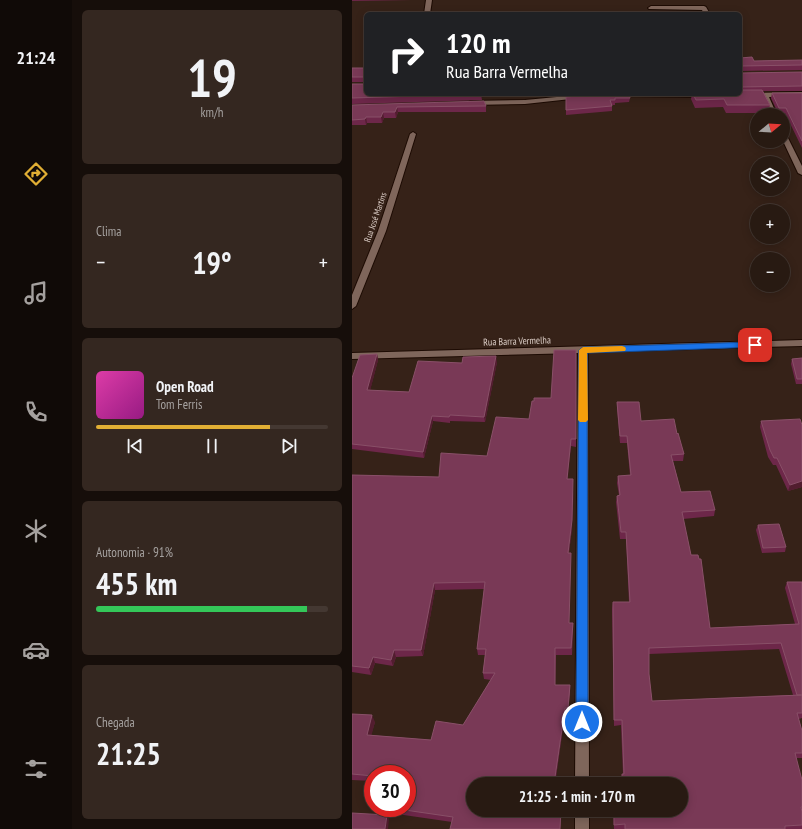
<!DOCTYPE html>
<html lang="pt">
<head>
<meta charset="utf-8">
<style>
	body { margin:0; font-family:"PT Sans Narrow",sans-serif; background:#342720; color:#f1f3f6; height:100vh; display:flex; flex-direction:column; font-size:15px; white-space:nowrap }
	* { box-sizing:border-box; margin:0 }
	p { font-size:13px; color:#a5a19f }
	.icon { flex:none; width:22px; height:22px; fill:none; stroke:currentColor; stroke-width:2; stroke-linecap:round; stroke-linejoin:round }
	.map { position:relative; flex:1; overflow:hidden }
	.sheet { display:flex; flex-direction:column; gap:10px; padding:10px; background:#160e0a; width:280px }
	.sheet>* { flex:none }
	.banner { position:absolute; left:12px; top:12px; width:378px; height:84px; border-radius:6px; box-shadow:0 2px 10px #0003,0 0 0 1px #443832; background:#202124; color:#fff; overflow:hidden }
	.needle { width:26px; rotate:72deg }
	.tools { position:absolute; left:398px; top:108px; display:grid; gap:8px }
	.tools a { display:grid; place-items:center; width:40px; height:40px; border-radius:50%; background:#281a12; box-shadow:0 2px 10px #0003,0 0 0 1px #443832; font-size:20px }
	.speed { position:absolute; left:12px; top:765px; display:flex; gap:8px; font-size:20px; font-weight:700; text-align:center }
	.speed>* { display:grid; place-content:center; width:52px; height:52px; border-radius:50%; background:#281a12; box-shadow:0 2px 10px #0003,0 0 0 1px #443832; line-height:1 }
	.speed .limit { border:6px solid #d22; background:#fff; color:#111 }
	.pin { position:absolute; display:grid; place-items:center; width:34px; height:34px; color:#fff; margin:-17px; border-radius:8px; box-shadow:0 2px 6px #0006 }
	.me { position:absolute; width:44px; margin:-22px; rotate:0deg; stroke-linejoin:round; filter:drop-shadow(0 0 3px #0008) }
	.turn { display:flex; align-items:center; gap:14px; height:84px; padding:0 16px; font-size:18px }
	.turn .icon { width:52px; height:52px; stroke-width:2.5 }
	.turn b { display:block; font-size:28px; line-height:34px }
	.big { font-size:30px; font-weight:700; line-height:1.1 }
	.sheet .tile { flex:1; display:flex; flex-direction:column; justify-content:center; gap:6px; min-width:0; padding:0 14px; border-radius:6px; background:#342720 }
	.sheet .dial { align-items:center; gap:0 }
	.dial b { font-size:52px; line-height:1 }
	.song { display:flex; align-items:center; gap:12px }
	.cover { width:48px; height:48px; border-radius:6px; background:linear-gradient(135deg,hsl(320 70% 55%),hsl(310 70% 35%)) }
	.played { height:4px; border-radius:2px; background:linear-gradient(90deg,#e1af34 75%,#443832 75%) }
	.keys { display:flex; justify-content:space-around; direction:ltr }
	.heat { display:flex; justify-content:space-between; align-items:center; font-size:22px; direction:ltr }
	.charge { height:6px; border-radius:3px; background:linear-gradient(90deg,#34c759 91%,#443832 0) }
	.trip { position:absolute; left:114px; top:777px; width:222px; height:40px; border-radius:20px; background:#281a12; box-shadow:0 2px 10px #0003,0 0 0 1px #443832; font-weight:700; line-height:40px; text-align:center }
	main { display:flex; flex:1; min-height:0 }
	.tabs { display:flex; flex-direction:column; width:72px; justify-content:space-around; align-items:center; background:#100a07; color:#a5a19f }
	.tabs .icon { width:28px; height:28px }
	.tabs .selected { color:#e1af34 }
	.tabs b { font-size:18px; color:#f1f3f6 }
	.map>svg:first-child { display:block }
</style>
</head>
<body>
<main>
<nav class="tabs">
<b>21:24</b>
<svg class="icon selected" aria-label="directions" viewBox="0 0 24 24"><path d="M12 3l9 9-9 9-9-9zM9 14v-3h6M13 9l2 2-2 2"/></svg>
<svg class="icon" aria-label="music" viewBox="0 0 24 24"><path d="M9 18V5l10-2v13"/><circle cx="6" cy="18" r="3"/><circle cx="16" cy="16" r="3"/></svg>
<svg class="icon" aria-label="phone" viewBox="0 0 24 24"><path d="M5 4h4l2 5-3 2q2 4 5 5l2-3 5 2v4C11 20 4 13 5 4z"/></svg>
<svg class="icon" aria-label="climate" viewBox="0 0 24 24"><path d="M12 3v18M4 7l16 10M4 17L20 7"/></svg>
<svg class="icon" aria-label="car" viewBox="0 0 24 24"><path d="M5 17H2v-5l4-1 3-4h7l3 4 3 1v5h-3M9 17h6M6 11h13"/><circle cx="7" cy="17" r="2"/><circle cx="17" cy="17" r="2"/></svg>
<svg class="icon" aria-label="filters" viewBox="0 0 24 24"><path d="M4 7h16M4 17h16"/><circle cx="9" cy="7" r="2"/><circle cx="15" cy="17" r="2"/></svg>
</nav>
<section class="sheet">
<div class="tile dial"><b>19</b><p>km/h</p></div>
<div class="tile"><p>Clima</p>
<div class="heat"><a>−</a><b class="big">19°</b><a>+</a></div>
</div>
<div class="tile">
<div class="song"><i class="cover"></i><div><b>Open Road</b><p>Tom Ferris</p></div></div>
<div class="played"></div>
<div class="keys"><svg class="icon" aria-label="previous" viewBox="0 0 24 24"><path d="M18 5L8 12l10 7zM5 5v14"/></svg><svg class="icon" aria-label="pause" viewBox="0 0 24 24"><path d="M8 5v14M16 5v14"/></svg><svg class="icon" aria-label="next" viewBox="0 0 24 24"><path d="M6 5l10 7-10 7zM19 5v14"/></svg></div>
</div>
<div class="tile"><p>Autonomia · 91%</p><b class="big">455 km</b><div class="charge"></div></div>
<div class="tile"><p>Chegada</p><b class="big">21:25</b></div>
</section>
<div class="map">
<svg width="450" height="829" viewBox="0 0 450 829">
	<rect width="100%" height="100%" fill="#362218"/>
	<path fill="#08181a" d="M0 90 14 94H213L0 102Z"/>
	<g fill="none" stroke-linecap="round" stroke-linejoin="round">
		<g stroke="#1d0b03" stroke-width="2">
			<path id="minor" d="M74 0H80L78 14H72Z
				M299 6H352L354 7 358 14H352L350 10 297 9 296 8Z
				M450 92V96L417 97 425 115H419L411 97H400L397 95 400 93Z
				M261 94H354L355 95 352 97 264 96Z
				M226 95 228 96V98L173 104 118 105 115 103 118 101 173 100Z
				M61 132 64 134 34 231 4 306 0 309V295L26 231 58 134Z
				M431 132 434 134 450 166V175L446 173 431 141Z
				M450 340V346L236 352 237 784H223L226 353 0 359V353Z
				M223 810H237V829H223Z"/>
		</g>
		<use href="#minor" fill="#7f665b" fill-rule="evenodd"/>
	</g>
	<path fill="#6d2749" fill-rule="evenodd" d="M0 0H60L0 1Z
		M388 58 402 61 450 60V70L388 71Z
		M0 68H14V94H129L130 100 0 104V84H13V82H0Z
		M388 72 389 73 450 72V91H411L418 105 416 113H374L371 107 343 108 339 99 340 94H388Z
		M420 93H450V148L433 113H426L419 98Z
		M214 97 278 98 277 102 263 103V105H260V111L214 115Z
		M0 105 134 106V112H46L44 118H32L30 123H15L14 125H0Z
		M224 350V447L219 446 215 479 220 528 217 553V623H221V630L220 655H204L203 685H218V692L216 714H213L203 784H121V810H209L208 829 100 822 38 813 35 808H55V774H21V781L0 780V714L23 722 19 735 79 740 111 725 139 680 132 679 131 673 133 655H126L125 649 132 589 83 590 71 656 44 657 41 666 23 663 19 675 0 672V475L87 477 135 456 177 419 182 401 199 398Z
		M25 354 26 360 18 390 57 392 110 363 145 362 133 422 98 421V423L81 421 72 458 0 449V378Z
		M450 358V384H444L439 364 440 359Z
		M265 402 289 421 325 434 332 454 331 461H321L329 492 363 510 362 516 331 519 339 555 358 628 443 624 433 588 435 582H450V718L447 719 450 731V758H444L450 780V829H262L261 810H329V784H269L270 774H271L269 725 262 726 260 609 261 602H277L274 539H268L264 502 265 496 267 495 265 483 266 476 278 475 275 443H268L265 409ZM427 649 441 695 300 701 297 674V654Z
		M409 421 450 487 436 491 424 465H421L416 457 408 427Z
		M406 525 434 547 433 552 410 553 404 530Z"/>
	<path fill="#521d2f" d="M45 107 46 112 44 118 43 112Z
		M31 112 32 118 30 123 29 117Z
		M14 117 15 123 14 125 13 119Z
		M25 354 26 360 17 395 15 390Z
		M144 356 145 362 133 422 132 417Z
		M80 416 81 421 72 458 71 452Z
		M219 439V446L215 486V479Z
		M450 481V487L436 491 438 485Z
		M222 487 220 528 216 561V553Z
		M82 583 83 590 71 656 69 650Z
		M42 650 44 657 41 666 39 660Z
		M21 657 23 663 19 675 17 668Z
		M213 708V714L203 784H202Z
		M20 715 23 722 18 741 15 735Z
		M35 815 37 819 36 829H33Z"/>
	<path fill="#793956" stroke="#895068" d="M400 57 402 61 450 60V65L388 66V58Z
		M0 68H14V78L13 77H0Z
		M388 72 389 73 450 72V86L388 87Z
		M14 80V94H129L0 98V84H13Z
		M388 90H410L418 105H375L372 99 344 100 341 94H388Z
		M420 93H450V141L434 108H427Z
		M247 94H277L278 98H263V100H258L260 106 214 110V97Z
		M132 101 134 106 45 107 43 112H31L29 117H14L13 119 0 120V105Z
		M202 350H224V439H219L215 479H221L220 520 216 553H219L217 623H221L219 648H203V685H218L216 708H213L202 784H121V810H209L208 829H98L101 817 39 808H55V774H21V776L0 774V714L20 715 15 735 79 740 84 721 111 725 143 673H131L134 649H125L133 582 82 583 69 650H42L39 660 21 657 17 668 0 666V475L87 477 89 453 135 456 144 417 177 419 180 401H182V398H199Z
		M25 354 15 390 57 392 66 361 110 363 111 357 144 356 132 417 98 415 97 417 80 416 71 452 0 444V378L8 355Z
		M450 358V379H445L440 359Z
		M265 402H287L289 421 322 419 325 434 326 433 332 454 319 455 329 492 358 491 363 510 330 512 339 555H346L347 559H349L358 628 447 624 435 582H450V695H445L429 643 297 648V674L300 701 450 695V713H445L450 731V753H443L450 780V807H449L450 812V825L433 826V829H273V824L262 825V810H329V784H270V774H272L270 720H262L261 602H278L274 532H269L265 496 268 495 266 476 279 475 275 436H268Z
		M448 419 450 425V481L438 485 425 458H422L418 450 409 421Z
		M427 524 434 547 411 548 406 525Z
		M0 813 35 815 33 829H0Z"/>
	<path fill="#1a73e8" stroke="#114b97" d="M403 342 406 343 407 345 406 347 235 353 236 722 234 726 230 728 226 726 224 722 227 350 231 347Z"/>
	<path fill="#f59e0b" d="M270 346 273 347 274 349 273 351 235 353 236 420 234 422H228L226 420 227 350 231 347Z"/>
	<g text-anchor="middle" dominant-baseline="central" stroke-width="4" stroke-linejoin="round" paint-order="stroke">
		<g font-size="9" fill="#dccec7" stroke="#362218">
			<text transform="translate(23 217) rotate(-71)">Rua José Martins</text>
		</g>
		<g font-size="10" fill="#dccec7" stroke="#362218">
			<text transform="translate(165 341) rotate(-2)">Rua Barra Vermelha</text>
		</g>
	</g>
</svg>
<div class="tools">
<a><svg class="needle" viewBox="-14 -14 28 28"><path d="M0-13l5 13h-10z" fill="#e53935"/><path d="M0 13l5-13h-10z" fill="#a5a19f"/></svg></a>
<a><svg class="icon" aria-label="layers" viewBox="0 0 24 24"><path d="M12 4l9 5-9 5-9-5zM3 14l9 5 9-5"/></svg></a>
<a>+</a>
<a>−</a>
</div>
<div class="speed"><div class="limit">30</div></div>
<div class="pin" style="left:403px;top:345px;background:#d93025"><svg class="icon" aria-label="arrive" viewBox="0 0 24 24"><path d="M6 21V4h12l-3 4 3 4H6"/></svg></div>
<svg class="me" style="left:230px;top:722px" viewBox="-20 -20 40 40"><circle r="17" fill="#1a73e8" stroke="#fff" stroke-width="3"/><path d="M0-11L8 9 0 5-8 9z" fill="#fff"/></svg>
<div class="trip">21:25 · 1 min · 170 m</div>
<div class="banner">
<div class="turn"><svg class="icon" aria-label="right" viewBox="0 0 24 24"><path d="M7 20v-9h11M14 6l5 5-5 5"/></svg><div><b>120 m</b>Rua Barra Vermelha</div></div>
</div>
</div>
</main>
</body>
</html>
